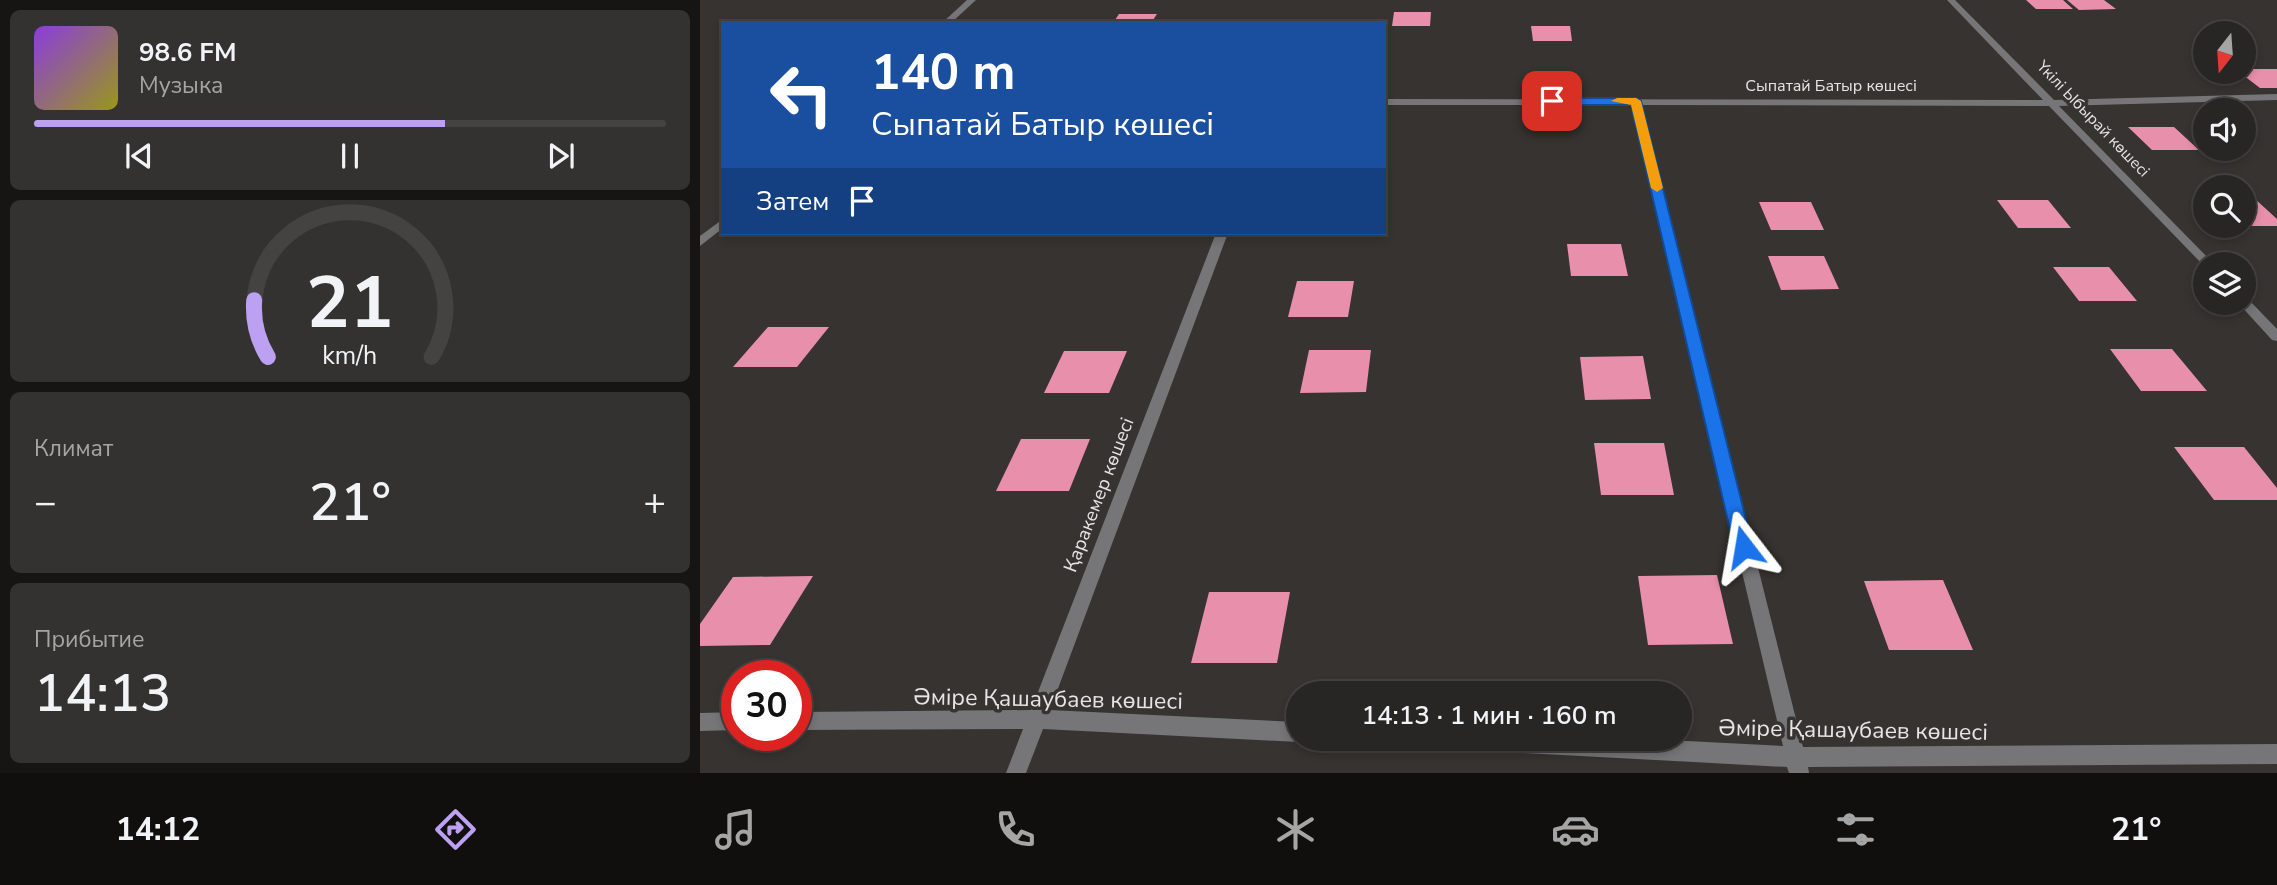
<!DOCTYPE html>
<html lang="ru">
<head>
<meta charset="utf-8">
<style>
	body { margin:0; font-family:"Nunito Sans",sans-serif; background:#343231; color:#f1f3f6; height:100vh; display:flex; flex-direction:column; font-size:26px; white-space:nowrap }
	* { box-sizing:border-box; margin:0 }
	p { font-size:23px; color:#a5a5a6 }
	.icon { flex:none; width:38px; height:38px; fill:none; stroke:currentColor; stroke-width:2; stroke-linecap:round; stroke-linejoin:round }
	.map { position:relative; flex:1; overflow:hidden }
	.sheet { display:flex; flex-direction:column; gap:10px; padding:10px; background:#161514; width:700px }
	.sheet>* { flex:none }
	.banner { position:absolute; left:21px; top:21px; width:665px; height:214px; border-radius:0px; box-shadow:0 4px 10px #0003,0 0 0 2px #444341; background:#1a4fa0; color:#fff; overflow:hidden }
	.needle { width:46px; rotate:197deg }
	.controls { position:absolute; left:1493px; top:21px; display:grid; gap:14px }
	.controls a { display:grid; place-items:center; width:63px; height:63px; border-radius:50%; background:#282624; box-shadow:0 4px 10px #0003,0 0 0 2px #444341; font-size:35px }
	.speed { position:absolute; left:21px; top:660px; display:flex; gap:14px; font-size:35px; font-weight:700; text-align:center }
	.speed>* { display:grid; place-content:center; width:91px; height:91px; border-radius:50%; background:#282624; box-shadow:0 4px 10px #0003,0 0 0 2px #444341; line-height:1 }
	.speed .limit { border:10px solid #d22; background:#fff; color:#111 }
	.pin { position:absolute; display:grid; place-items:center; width:60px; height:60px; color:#fff; margin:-30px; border-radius:14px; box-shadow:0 4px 10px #0006 }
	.me { position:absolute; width:77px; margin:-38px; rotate:346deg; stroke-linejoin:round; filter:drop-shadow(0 0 5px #0008) }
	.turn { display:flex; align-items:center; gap:24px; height:147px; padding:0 35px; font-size:32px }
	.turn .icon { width:91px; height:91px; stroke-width:2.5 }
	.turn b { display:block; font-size:49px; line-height:60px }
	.then { display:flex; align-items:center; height:66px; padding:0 35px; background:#0003; gap:14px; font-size:26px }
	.big { font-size:52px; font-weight:600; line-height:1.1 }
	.sheet .card { flex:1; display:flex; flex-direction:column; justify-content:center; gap:10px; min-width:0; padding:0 24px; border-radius:10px; background:#343231 }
	.sheet .dial { align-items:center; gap:0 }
	.dial svg { height:182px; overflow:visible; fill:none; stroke:#444341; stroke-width:7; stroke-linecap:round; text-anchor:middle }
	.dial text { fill:#f1f3f6; stroke:none }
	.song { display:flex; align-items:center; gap:21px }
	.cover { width:84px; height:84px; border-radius:10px; background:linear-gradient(135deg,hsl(270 70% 55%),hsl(60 70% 35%)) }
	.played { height:7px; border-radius:4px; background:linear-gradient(90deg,#bca0f2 65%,#444341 65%) }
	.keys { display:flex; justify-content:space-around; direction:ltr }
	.heat { display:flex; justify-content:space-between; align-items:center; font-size:38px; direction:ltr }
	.trip { position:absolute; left:586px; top:681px; width:406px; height:70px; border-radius:35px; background:#282624; box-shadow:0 4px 10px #0003,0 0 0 2px #444341; font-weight:600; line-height:70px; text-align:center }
	.dock { display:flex; height:112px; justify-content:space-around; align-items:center; background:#100f0e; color:#a5a5a6 }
	.dock .icon { width:49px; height:49px }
	.dock .on { color:#bca0f2 }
	.dock b { font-size:32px; color:#f1f3f6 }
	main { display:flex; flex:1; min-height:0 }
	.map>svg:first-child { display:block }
</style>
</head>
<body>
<main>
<section class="sheet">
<div class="card">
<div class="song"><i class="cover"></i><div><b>98.6 FM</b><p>Музыка</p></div></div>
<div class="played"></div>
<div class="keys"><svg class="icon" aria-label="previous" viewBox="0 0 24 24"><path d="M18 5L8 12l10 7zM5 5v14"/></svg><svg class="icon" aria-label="pause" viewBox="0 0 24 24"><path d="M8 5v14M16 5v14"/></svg><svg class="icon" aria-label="next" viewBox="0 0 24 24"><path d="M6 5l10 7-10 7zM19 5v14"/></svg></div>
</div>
<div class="card dial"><svg viewBox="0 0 100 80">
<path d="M14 69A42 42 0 1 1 86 69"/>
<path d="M14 69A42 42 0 0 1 8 44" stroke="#bca0f2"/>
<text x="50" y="56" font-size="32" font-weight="700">21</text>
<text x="50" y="72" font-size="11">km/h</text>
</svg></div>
<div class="card"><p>Климат</p>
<div class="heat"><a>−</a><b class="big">21°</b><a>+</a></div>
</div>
<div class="card"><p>Прибытие</p><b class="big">14:13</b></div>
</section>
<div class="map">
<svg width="1577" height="773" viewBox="0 0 1577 773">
	<rect width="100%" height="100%" fill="#363330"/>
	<path fill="#e88fab" d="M1326 0H1363L1373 9H1336Z
		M1367 0H1404L1416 9 1379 10Z
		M694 12H731L730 26H692Z
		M419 14H457L451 23H413Z
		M831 26H870L872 41H833Z
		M1544 69H1577V88H1560L1539 72Z
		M1428 127H1474L1499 150H1452Z
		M1544 198H1554L1577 219V226H1544Z
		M1297 200H1348L1371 228H1318Z
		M1059 202H1111L1124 230H1071Z
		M867 244H921L928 276H871Z
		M1068 256H1124L1139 289 1081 290Z
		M1353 267H1409L1437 301H1379Z
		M597 281H654L648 317H588Z
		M68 327H129L97 367H33Z
		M1410 349H1472L1507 391H1441Z
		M609 350H671L666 392 600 393Z
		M364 351H427L409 393H344Z
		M943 356 951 399 885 400 880 357Z
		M321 439H390L369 491H296Z
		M894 443H964L974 495H901Z
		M1474 447H1544L1577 488V500H1514Z
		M1017 575 1033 644 948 645 938 576Z
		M113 576 70 645 0 646V624L33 577Z
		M1243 580 1273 650H1189L1164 581Z
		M509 592H590L577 663H491Z"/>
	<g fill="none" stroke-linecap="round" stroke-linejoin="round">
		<path fill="#767577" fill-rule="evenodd" d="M267 0H276L251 23H242Z
			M1247 0H1255L1354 100 1577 94V100L1359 106 1514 264H1505V267L1349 106 942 105 1103 747 1577 744V764L1108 767 1109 773H1089L1087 767 728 748 721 745 718 738H928L1083 746 932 105H684V99L1343 100Z
			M23 219V228L0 246V236Z
			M516 233H528L350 710 598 722V738L605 739 598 742 343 729 326 773H306L323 729 96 730V712L331 710Z
			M1544 298 1548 299 1577 329V341L1572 340 1540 305 1538 303H1544Z
			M37 712V730L0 731V713Z"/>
	</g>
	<path fill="#1a73e8" stroke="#114b97" stroke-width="2" d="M936 98 941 101 1053 547 1050 553H1037L1034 547 931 105H852L847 101 852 98Z"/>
	<path fill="#f59e0b" d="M936 98 941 101 963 188 957 192 951 188 931 105 911 101 917 98Z"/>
	<g text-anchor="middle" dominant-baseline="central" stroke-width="7" stroke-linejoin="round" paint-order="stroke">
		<g font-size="16" fill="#e7e5e4" stroke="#363330">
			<text x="1131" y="86">Сыпатай Батыр көшесі</text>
			<text transform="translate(1393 119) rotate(46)">Үкілі Ыбырай көшесі</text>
		</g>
		<g font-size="19" fill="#e7e5e4" stroke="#363330">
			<text transform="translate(399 495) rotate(-69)">Қаракемер көшесі</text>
		</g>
		<g font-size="23" fill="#e7e5e4" stroke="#363330">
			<text transform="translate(348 699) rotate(1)">Әміре Қашаубаев көшесі</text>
			<text transform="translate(1153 730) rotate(1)">Әміре Қашаубаев көшесі</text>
		</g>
	</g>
</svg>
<div class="controls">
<a><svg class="needle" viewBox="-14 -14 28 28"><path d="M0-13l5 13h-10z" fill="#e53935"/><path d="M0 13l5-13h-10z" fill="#a5a5a6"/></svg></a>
<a><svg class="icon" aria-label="sound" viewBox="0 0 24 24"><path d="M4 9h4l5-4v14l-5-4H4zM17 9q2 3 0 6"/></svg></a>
<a><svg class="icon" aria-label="search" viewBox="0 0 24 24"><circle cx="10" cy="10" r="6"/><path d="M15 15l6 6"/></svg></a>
<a><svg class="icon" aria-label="layers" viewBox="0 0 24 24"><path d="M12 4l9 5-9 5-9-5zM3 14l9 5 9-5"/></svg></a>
</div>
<div class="speed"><div class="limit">30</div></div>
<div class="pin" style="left:852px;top:101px;background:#d93025"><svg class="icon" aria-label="arrive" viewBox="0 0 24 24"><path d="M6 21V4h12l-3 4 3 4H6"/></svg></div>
<svg class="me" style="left:1044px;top:547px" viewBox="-20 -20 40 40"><path d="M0-17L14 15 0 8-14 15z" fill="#1a73e8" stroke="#fff" stroke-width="4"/></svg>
<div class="trip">14:13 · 1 мин · 160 m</div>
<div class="banner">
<div class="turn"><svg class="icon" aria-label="left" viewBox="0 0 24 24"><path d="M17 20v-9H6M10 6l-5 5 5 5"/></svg><div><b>140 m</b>Сыпатай Батыр көшесі</div></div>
<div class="then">Затем<svg class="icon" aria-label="arrive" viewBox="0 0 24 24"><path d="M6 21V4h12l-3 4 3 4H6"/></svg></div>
</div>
</div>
</main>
<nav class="dock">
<b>14:12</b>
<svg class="icon on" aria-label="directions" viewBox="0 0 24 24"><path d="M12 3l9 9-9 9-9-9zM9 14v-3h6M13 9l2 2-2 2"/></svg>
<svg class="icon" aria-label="music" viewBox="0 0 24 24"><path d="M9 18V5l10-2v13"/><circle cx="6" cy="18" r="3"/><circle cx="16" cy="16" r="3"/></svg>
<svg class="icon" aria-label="phone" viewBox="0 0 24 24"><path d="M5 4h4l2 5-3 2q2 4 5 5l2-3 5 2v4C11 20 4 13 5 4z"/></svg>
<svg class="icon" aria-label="climate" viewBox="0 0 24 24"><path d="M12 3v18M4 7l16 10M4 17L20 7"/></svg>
<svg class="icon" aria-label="car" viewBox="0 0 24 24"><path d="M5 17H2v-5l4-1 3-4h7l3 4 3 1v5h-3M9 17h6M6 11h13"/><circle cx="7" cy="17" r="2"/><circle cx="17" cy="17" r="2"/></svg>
<svg class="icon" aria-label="filters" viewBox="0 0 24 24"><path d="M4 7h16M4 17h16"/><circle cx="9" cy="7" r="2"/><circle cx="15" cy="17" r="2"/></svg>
<b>21°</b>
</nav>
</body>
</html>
